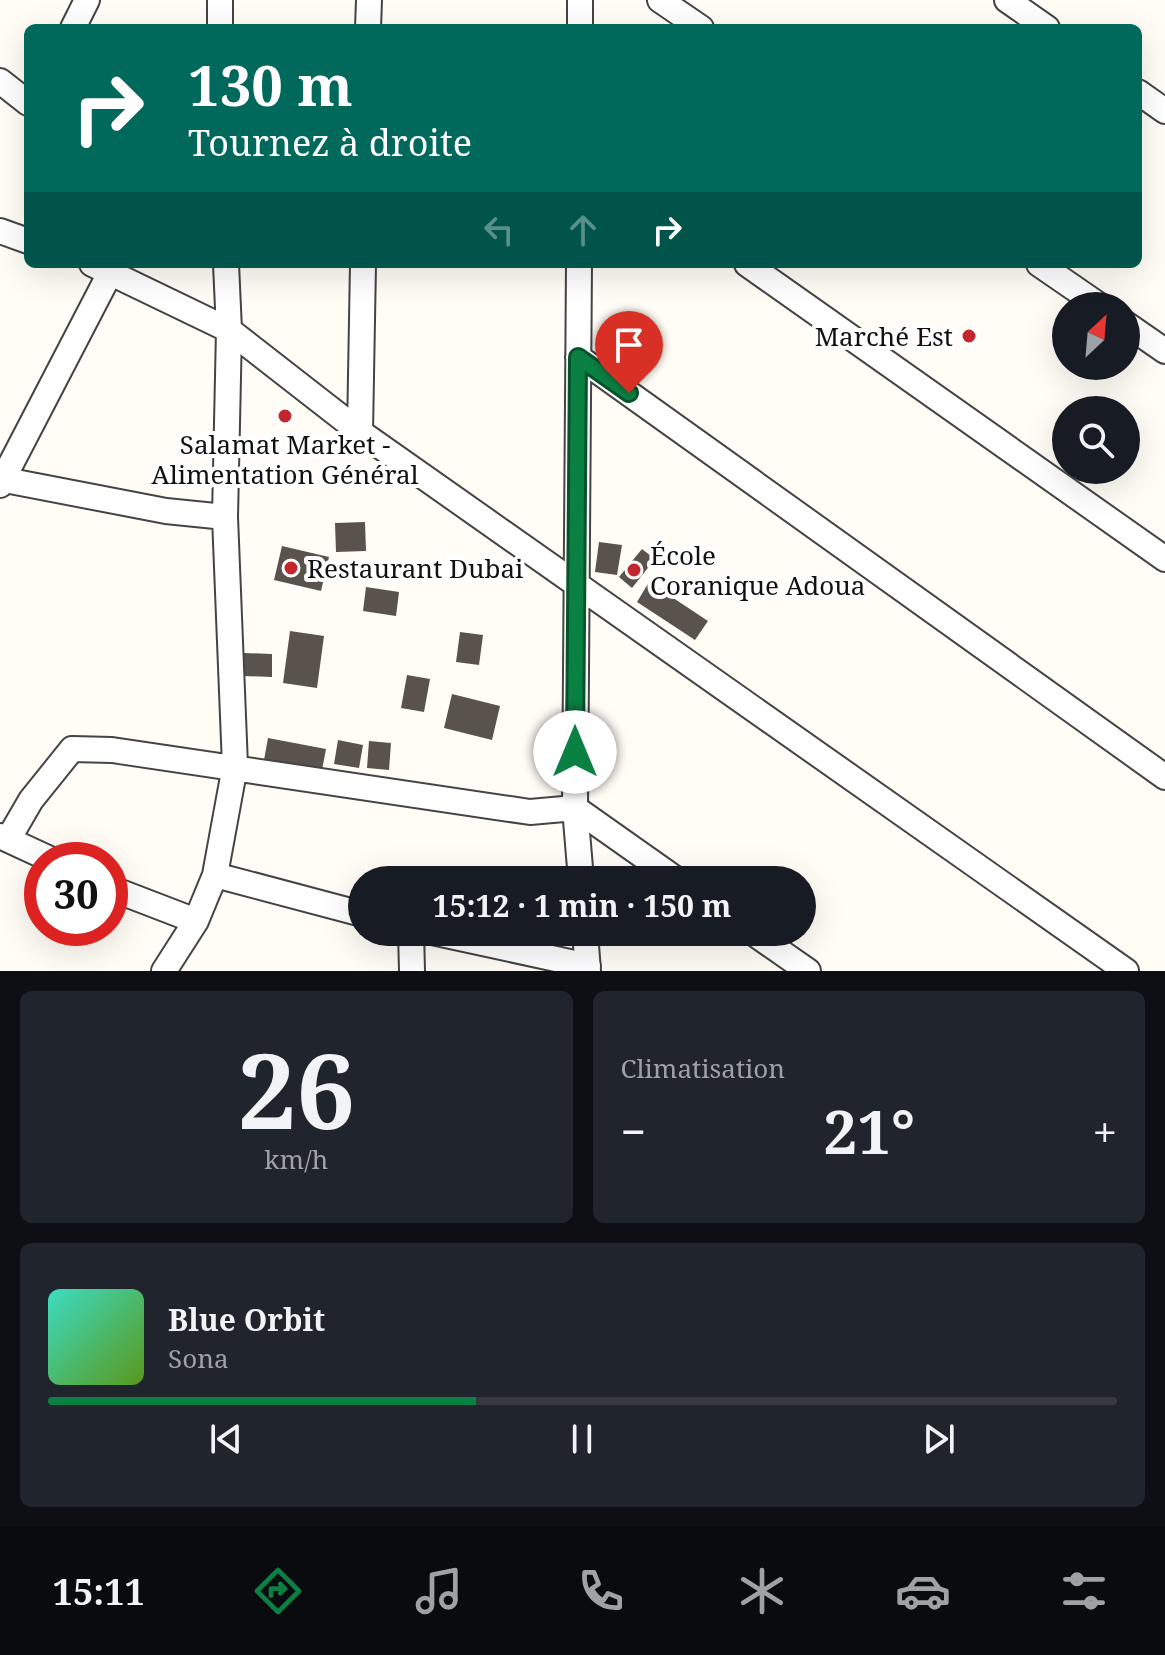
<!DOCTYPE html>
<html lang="fr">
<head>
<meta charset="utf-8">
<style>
	body { margin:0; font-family:"Noto Serif",serif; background:#20242c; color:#f1f3f6; height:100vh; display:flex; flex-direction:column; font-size:30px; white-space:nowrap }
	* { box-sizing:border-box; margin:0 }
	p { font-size:26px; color:#9ea1a6 }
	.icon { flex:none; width:44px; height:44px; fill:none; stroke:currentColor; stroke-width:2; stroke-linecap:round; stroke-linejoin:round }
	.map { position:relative; height:971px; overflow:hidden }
	.panel { display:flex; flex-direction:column; gap:20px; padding:20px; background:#0d0f14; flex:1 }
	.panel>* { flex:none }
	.top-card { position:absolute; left:24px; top:24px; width:1118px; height:244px; border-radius:12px; box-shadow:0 8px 32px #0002; background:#00695c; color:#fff; overflow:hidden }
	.needle { width:52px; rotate:26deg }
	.controls { position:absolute; left:1052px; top:292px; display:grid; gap:16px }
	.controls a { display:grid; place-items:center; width:88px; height:88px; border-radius:50%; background:#171b24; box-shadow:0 8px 32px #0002; font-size:40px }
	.speed { position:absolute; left:24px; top:842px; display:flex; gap:16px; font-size:40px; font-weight:700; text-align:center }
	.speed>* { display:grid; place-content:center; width:104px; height:104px; border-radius:50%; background:#171b24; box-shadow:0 8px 32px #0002; line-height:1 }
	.speed .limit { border:12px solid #d22; background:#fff; color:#111 }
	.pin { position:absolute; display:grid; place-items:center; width:68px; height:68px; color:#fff; margin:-82px -34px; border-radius:50% 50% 50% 0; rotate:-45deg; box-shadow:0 0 8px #0007 }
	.pin .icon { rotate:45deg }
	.me { position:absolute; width:88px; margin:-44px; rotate:0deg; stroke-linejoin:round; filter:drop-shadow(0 0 6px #0008) }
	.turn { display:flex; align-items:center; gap:28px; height:168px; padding:0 32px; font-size:36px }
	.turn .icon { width:104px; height:104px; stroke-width:2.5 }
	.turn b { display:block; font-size:56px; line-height:68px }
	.lanes { display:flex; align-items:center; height:76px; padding:0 32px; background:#0003; justify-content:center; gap:40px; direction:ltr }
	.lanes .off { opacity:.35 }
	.big { font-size:60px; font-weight:700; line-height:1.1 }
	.panel .card { flex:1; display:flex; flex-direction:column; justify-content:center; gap:12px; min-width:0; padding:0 28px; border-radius:12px; background:#20242c }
	.panel .dial { align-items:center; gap:0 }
	.dial b { font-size:104px; line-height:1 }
	.song { display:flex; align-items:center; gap:24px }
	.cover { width:96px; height:96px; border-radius:12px; background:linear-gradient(135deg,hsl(170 70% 55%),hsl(90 70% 35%)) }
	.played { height:8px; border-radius:4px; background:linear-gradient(90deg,#0b8043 40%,#363941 40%) }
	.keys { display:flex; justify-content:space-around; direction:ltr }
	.heat { display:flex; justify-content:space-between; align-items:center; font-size:44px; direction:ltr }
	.panel .tiles { flex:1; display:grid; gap:20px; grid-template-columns:1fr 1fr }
	.card:last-child { grid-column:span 2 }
	.trip { position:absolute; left:348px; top:866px; width:468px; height:80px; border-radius:40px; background:#171b24; box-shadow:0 8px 32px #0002; font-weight:700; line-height:80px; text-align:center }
	.tab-bar { display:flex; height:128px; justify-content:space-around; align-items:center; background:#090b0e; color:#9ea1a6 }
	.tab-bar .icon { width:56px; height:56px }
	.tab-bar .on { color:#0b8043 }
	.tab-bar b { font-size:36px; color:#f1f3f6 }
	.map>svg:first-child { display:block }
</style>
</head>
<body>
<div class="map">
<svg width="1165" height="971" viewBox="0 0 1165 971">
	<rect width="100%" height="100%" fill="#fffdf5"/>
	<path fill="#5a524d" d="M365 522 366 551 336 552 335 523Z
		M599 542 622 545 617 575 595 572Z
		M282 546 329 557 321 591 274 580Z
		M642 549 655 559 632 588 619 577Z
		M649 582 708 621 695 640 637 602Z
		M366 587 399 592 396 616 363 611Z
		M290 631 324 636 317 688 283 683Z
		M460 632 483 635 479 665 456 662Z
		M244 653 272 654V677L244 676Z
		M407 675 430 679 424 712 401 708Z
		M452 694 500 706 492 740 444 728Z
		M268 738 326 749 322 770 264 760Z
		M338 740 363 745 359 768 334 764Z
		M369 741 391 743 389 770 367 768Z"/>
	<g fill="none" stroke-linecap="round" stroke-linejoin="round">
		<g stroke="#444" stroke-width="28">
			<path id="street" d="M220 0V28
				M660 0 701 28
				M1007 0 1047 28
				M73 28 87 0
				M368 28 369 0
				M580 28V0
				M0 81 28 103
				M1138 92 1165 111
				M0 231 28 241
				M92 264 229 330 360 432 1126 971
				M579 264 575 808 581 880
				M747 264 1165 559
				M1039 264 1100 306
				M1126 324 1165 351
				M578 357 1165 777
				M360 432 363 264
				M0 479 166 511 225 517
				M0 485 110 273
				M0 836 52 860
				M9 838 31 800 72 749 112 750 530 812 575 808 677 880
				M215 875 362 914
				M110 888 196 921
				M411 932 412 971
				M432 932 588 966
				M585 932 588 971
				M752 932 808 971
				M164 971 196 921 215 875 235 766 225 517 229 330 226 264"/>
		</g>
		<use href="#street" stroke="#fff" stroke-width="24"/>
	</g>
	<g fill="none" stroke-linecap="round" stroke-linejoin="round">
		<g stroke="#07532c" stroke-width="20">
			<path id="route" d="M575 752 578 357 629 393"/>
		</g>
		<use href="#route" stroke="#0b8043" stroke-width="14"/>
	</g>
	<g fill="#c4262e" stroke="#fff" stroke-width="3">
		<circle cx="969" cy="336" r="8"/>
		<circle cx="285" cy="416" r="8"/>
		<circle cx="291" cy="568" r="8"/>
		<circle cx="634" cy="570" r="8"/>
	</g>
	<g text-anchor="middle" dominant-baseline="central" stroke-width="8" stroke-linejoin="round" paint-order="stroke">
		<g font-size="26" fill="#111" stroke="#fff" text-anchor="start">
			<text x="953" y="336" text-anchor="end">Marché Est</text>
			<text x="285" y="444" text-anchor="middle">Salamat Market -<tspan x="285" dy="30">Alimentation Général</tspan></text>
			<text x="650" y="555">École<tspan x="650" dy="30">Coranique Adoua</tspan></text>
			<text x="307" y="568">Restaurant Dubai</text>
		</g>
	</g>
</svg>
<div class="controls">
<a><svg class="needle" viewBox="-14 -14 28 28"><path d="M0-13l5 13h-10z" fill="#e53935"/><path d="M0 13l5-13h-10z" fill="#9ea1a6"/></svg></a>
<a><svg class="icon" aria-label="search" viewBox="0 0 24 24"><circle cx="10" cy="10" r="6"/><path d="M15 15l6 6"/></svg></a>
</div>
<div class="speed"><div class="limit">30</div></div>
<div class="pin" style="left:629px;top:393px;background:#d93025"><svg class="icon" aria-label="arrive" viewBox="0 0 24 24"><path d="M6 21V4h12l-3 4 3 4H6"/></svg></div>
<svg class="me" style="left:575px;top:752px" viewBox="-20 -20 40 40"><circle r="19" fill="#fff"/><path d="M0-13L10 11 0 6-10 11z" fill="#0b8043"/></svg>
<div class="trip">15:12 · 1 min · 150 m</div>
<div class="top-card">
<div class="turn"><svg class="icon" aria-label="right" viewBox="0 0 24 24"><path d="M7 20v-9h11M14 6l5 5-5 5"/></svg><div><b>130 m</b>Tournez à droite</div></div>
<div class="lanes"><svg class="icon off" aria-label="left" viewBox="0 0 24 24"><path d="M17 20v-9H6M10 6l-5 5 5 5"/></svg><svg class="icon off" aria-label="ahead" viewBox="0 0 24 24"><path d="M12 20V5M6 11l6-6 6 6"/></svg><svg class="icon" aria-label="right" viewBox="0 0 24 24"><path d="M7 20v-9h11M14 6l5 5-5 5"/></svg></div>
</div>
</div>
<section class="panel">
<div class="tiles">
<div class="card dial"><b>26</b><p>km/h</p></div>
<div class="card"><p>Climatisation</p>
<div class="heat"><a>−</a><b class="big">21°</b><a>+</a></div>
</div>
<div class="card">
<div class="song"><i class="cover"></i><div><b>Blue Orbit</b><p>Sona</p></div></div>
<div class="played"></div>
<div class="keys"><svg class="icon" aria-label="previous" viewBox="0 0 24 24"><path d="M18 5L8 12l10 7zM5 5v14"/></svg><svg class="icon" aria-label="pause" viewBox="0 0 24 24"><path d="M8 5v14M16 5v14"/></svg><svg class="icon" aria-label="next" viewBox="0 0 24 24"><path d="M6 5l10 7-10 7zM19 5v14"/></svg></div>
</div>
</div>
</section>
<nav class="tab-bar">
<b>15:11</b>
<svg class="icon on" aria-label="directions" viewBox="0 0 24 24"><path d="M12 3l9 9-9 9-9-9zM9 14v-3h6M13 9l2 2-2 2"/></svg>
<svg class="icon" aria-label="music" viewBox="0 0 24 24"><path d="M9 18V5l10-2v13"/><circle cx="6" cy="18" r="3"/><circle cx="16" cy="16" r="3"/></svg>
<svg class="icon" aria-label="phone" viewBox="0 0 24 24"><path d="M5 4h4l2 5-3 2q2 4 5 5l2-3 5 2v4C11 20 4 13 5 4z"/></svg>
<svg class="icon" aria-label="climate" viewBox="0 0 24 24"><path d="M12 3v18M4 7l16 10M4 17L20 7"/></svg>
<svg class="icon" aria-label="car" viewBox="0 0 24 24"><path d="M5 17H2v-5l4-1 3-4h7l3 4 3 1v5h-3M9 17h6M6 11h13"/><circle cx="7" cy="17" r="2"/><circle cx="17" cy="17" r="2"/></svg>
<svg class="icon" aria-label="filters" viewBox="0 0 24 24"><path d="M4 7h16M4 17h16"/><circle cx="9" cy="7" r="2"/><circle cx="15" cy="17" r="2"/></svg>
</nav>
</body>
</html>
